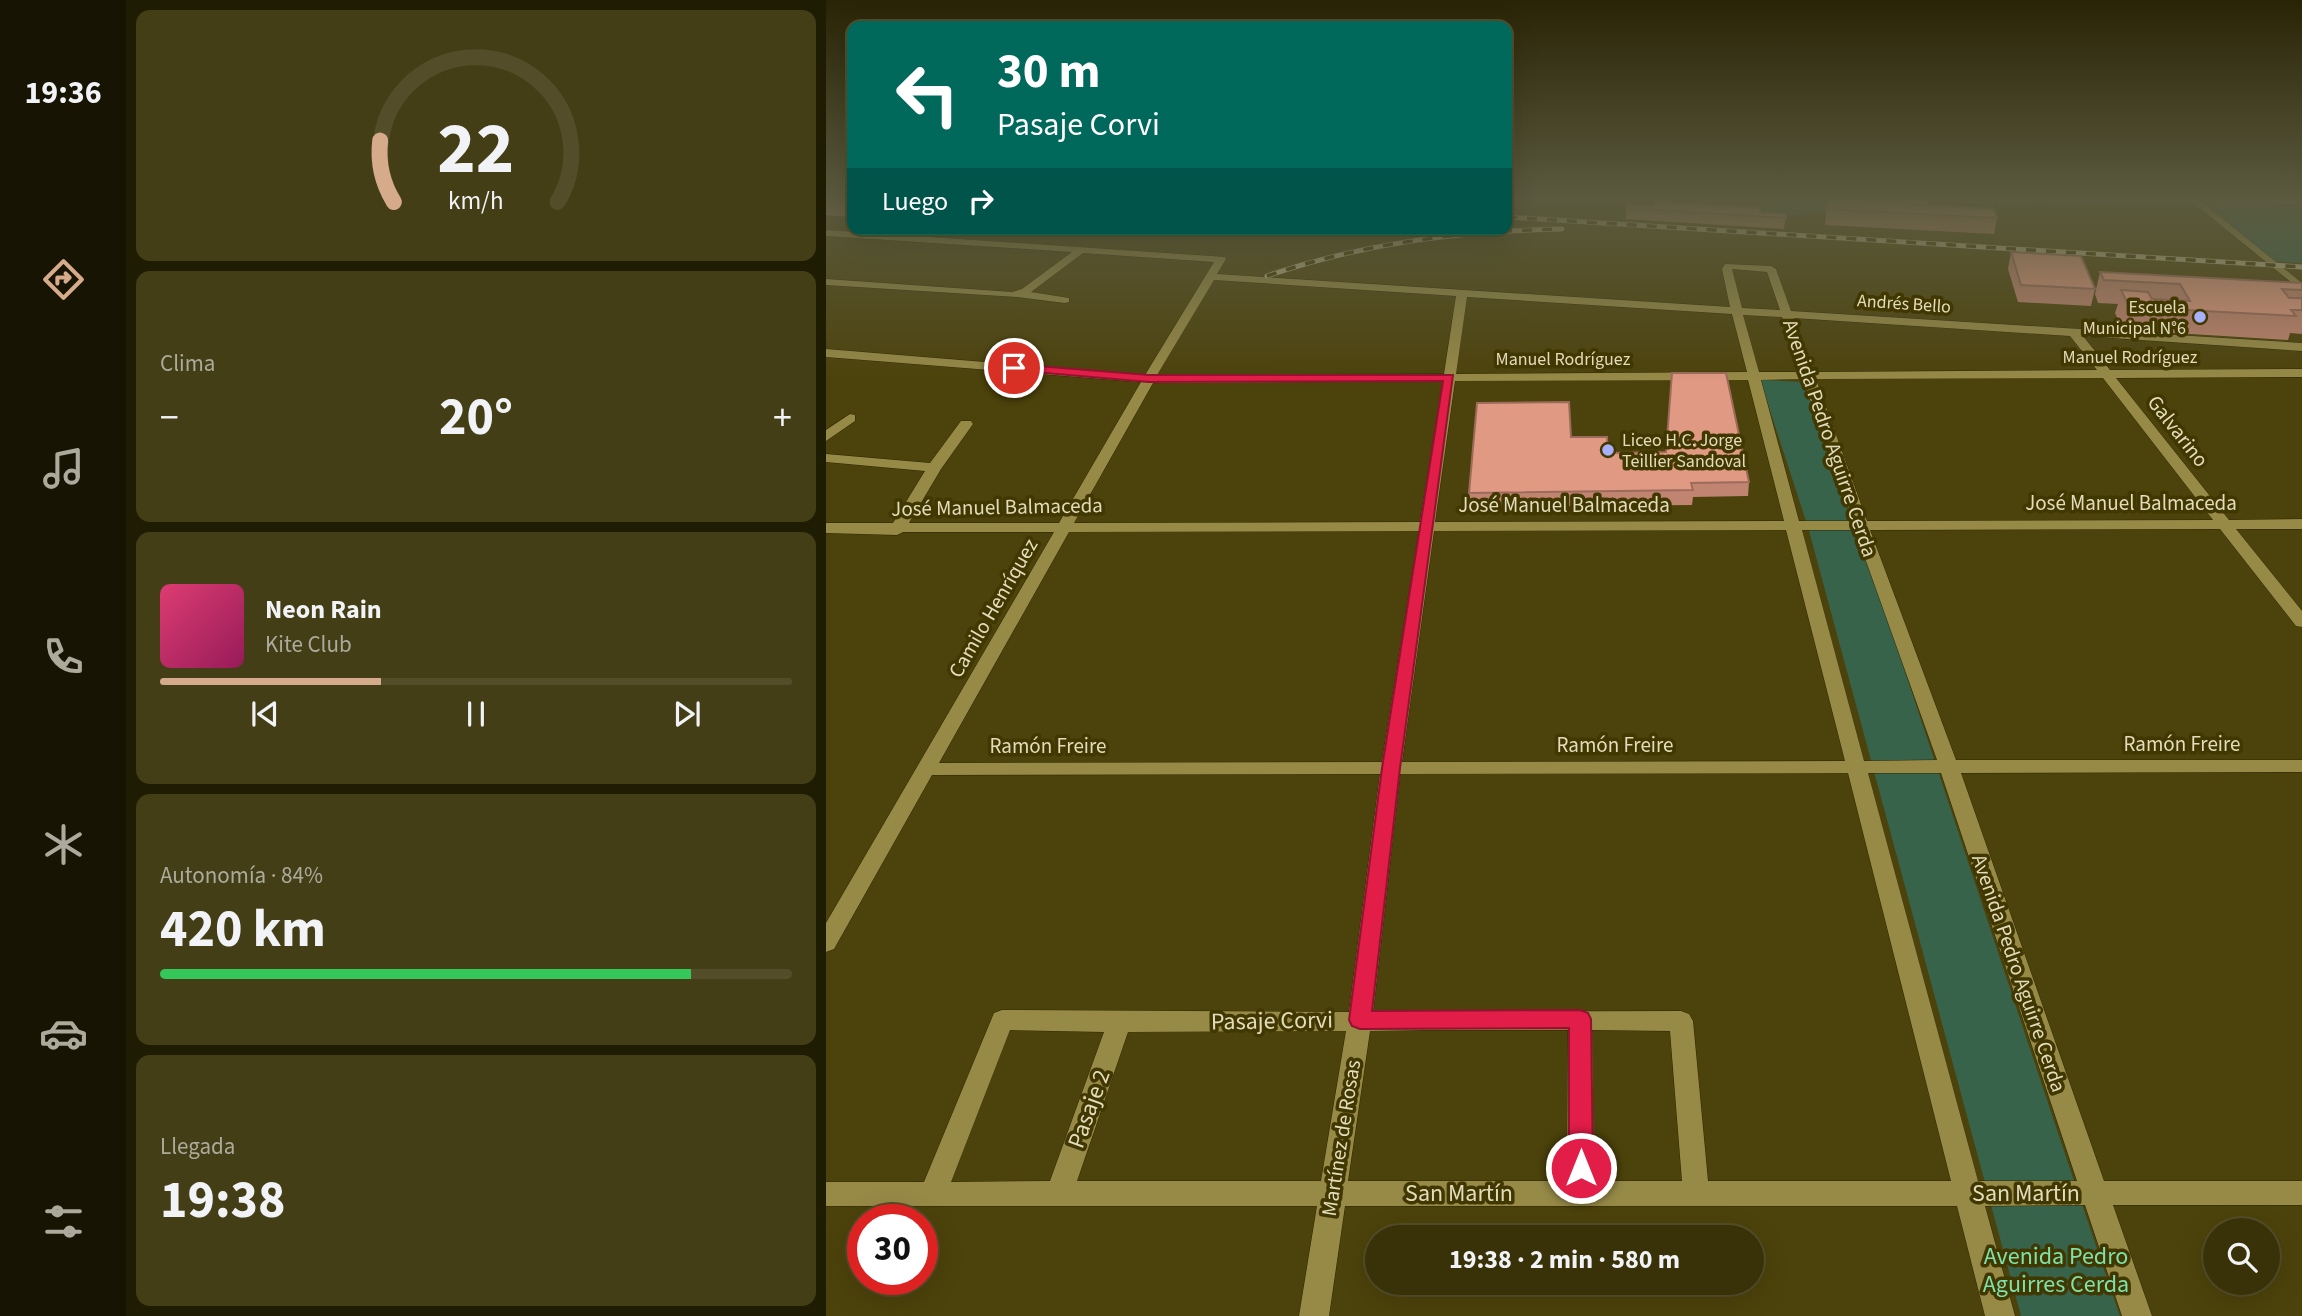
<!DOCTYPE html>
<html lang="es">
<head>
<meta charset="utf-8">
<style>
	body { margin:0; font-family:"Source Sans 3",sans-serif; background:#443e16; color:#f1f3f6; height:100vh; display:flex; flex-direction:column; font-size:26px; white-space:nowrap }
	* { box-sizing:border-box; margin:0 }
	p { font-size:23px; color:#abaa9c }
	.icon { flex:none; width:38px; height:38px; fill:none; stroke:currentColor; stroke-width:2; stroke-linecap:round; stroke-linejoin:round }
	.map { position:relative; flex:1; overflow:hidden }
	.sheet { display:flex; flex-direction:column; gap:10px; padding:10px; background:#1f1c04; width:700px }
	.sheet>* { flex:none }
	.hud { position:absolute; left:21px; top:21px; width:665px; height:214px; border-radius:14px; box-shadow:0 7px 28px #0002,0 0 0 2px #534d29; background:#00695c; color:#fff; overflow:hidden }
	.fabs { position:absolute; left:1377px; top:1218px; display:grid; gap:14px }
	.fabs a { display:grid; place-items:center; width:77px; height:77px; border-radius:50%; background:#393208; box-shadow:0 7px 28px #0002,0 0 0 2px #534d29; font-size:35px }
	.speed { position:absolute; left:21px; top:1204px; display:flex; gap:14px; font-size:35px; font-weight:700; text-align:center }
	.speed>* { display:grid; place-content:center; width:91px; height:91px; border-radius:50%; background:#393208; box-shadow:0 7px 28px #0002,0 0 0 2px #534d29; line-height:1 }
	.speed .limit { border:10px solid #d22; background:#fff; color:#111 }
	.pin { position:absolute; display:grid; place-items:center; width:60px; height:60px; color:#fff; margin:-30px; border:4px solid #fff; border-radius:50%; box-shadow:0 2px 7px #0007 }
	.me { position:absolute; width:77px; margin:-38px; rotate:0deg; stroke-linejoin:round; filter:drop-shadow(0 0 5px #0008) }
	.turn { display:flex; align-items:center; gap:24px; height:147px; padding:0 35px; font-size:32px }
	.turn .icon { width:91px; height:91px; stroke-width:2.5 }
	.turn b { display:block; font-size:49px; line-height:60px }
	.then { display:flex; align-items:center; height:66px; padding:0 35px; background:#0003; gap:14px; font-size:26px }
	.big { font-size:52px; font-weight:700; line-height:1.1 }
	.sheet .tile { flex:1; display:flex; flex-direction:column; justify-content:center; gap:10px; min-width:0; padding:0 24px; border-radius:14px; background:#443e16 }
	.sheet .dial { align-items:center; gap:0 }
	.dial svg { height:182px; overflow:visible; fill:none; stroke:#534d29; stroke-width:7; stroke-linecap:round; text-anchor:middle }
	.dial text { fill:#f1f3f6; stroke:none }
	.song { display:flex; align-items:center; gap:21px }
	.cover { width:84px; height:84px; border-radius:10px; background:linear-gradient(135deg,hsl(340 70% 55%),hsl(330 70% 35%)) }
	.played { height:7px; border-radius:4px; background:linear-gradient(90deg,#d6ab8b 35%,#534d29 35%) }
	.keys { display:flex; justify-content:space-around; direction:ltr }
	.heat { display:flex; justify-content:space-between; align-items:center; font-size:38px; direction:ltr }
	.charge { height:10px; border-radius:5px; background:linear-gradient(90deg,#34c759 84%,#534d29 0) }
	.trip { position:absolute; left:539px; top:1225px; width:399px; height:70px; border-radius:35px; background:#393208; box-shadow:0 7px 28px #0002,0 0 0 2px #534d29; font-weight:700; line-height:70px; text-align:center }
	main { display:flex; flex:1; min-height:0 }
	.dock { display:flex; flex-direction:column; width:126px; justify-content:space-around; align-items:center; background:#171403; color:#abaa9c }
	.dock .icon { width:49px; height:49px }
	.dock .selected { color:#d6ab8b }
	.dock b { font-size:32px; color:#f1f3f6 }
	.map>svg:first-child { display:block }
</style>
</head>
<body>
<main>
<nav class="dock">
<b>19:36</b>
<svg class="icon selected" aria-label="directions" viewBox="0 0 24 24"><path d="M12 3l9 9-9 9-9-9zM9 14v-3h6M13 9l2 2-2 2"/></svg>
<svg class="icon" aria-label="music" viewBox="0 0 24 24"><path d="M9 18V5l10-2v13"/><circle cx="6" cy="18" r="3"/><circle cx="16" cy="16" r="3"/></svg>
<svg class="icon" aria-label="phone" viewBox="0 0 24 24"><path d="M5 4h4l2 5-3 2q2 4 5 5l2-3 5 2v4C11 20 4 13 5 4z"/></svg>
<svg class="icon" aria-label="climate" viewBox="0 0 24 24"><path d="M12 3v18M4 7l16 10M4 17L20 7"/></svg>
<svg class="icon" aria-label="car" viewBox="0 0 24 24"><path d="M5 17H2v-5l4-1 3-4h7l3 4 3 1v5h-3M9 17h6M6 11h13"/><circle cx="7" cy="17" r="2"/><circle cx="17" cy="17" r="2"/></svg>
<svg class="icon" aria-label="filters" viewBox="0 0 24 24"><path d="M4 7h16M4 17h16"/><circle cx="9" cy="7" r="2"/><circle cx="15" cy="17" r="2"/></svg>
</nav>
<section class="sheet">
<div class="tile dial"><svg viewBox="0 0 100 80">
<path d="M14 69A42 42 0 1 1 86 69"/>
<path d="M14 69A42 42 0 0 1 8 42" stroke="#d6ab8b"/>
<text x="50" y="56" font-size="32" font-weight="700">22</text>
<text x="50" y="72" font-size="11">km/h</text>
</svg></div>
<div class="tile"><p>Clima</p>
<div class="heat"><a>−</a><b class="big">20°</b><a>+</a></div>
</div>
<div class="tile">
<div class="song"><i class="cover"></i><div><b>Neon Rain</b><p>Kite Club</p></div></div>
<div class="played"></div>
<div class="keys"><svg class="icon" aria-label="previous" viewBox="0 0 24 24"><path d="M18 5L8 12l10 7zM5 5v14"/></svg><svg class="icon" aria-label="pause" viewBox="0 0 24 24"><path d="M8 5v14M16 5v14"/></svg><svg class="icon" aria-label="next" viewBox="0 0 24 24"><path d="M6 5l10 7-10 7zM19 5v14"/></svg></div>
</div>
<div class="tile"><p>Autonomía · 84%</p><b class="big">420 km</b><div class="charge"></div></div>
<div class="tile"><p>Llegada</p><b class="big">19:38</b></div>
</section>
<div class="map">
<svg width="1476" height="1316" viewBox="0 0 1476 1316">
	<rect width="100%" height="100%" fill="#4c420b"/>
	<path fill="#38634b" d="M942 197 1046 199 973 215 935 213Z
		M1395 202H1476V263L1447 261 1382 205Z
		M934 380 980 382C1089 692 1187 1005 1294 1316H1195L982 527Z"/>
	<g fill="none" stroke-linecap="round" stroke-linejoin="round">
		<g stroke="#2f2804" stroke-width="1">
			<path id="minor" d="M1360 197H1370L1476 283V291Z
				M0 230 399 257 400 259 391 274 904 307 896 269 899 264 945 266 950 269 965 311 1476 343V351L1257 336 1284 370 1476 369V377L1290 378 1403 520 1476 519V529H1410L1476 611V627L1470 626 1394 529 1044 530 1130 760H1476V772L1135 773 1278 1181H1476V1205H1287L1326 1316H1296L1259 1205 1159 1206 1189 1316H1159L1131 1206H519L503 1316H473L491 1206H0V1182H98L168 1013 176 1010 523 1012 554 774 106 775 8 949 0 952V923L228 532H77L71 535 0 533V523H67L99 471 0 462V454L104 463 135 421H145L147 424 115 469 83 523H233L315 382 0 357V349L319 375 388 262 257 253 205 292 243 298V302L239 303 191 297 0 285V279L186 292 196 289 246 252 0 236ZM906 269 941 272 954 310 916 308ZM388 280 630 296 618 374 331 375ZM641 297 906 314 921 372 630 374ZM917 315 956 317 975 372H933ZM968 318 1244 336 1271 370 987 372ZM1277 378 1387 520 1041 521 990 379ZM977 379 1026 521H973L935 380ZM922 380 958 521 609 522 629 381ZM617 381 594 522 248 523 327 383ZM960 530 1019 761 576 762 608 531ZM976 530H1029L1111 760 1038 761ZM593 531 556 762 113 763 243 532ZM1022 773 1125 1181H882L867 1021 863 1014 855 1011 547 1012 574 774ZM1042 773H1115L1251 1181H1152ZM184 1030 278 1032 224 1181 125 1182ZM600 1030H742L741 1181H522L544 1031ZM766 1030 844 1031 856 1181H768ZM520 1031 495 1181H251L302 1032Z
				M24 414 29 415V421L0 441V430Z"/>
		</g>
		<g stroke="#2f2804" stroke-width="1">
			<path id="major" d="M1115 197 1476 198V204L1119 200Z"/>
		</g>
		<use href="#minor" fill="#978a47" fill-rule="evenodd"/>
		<use href="#major" fill="#9a9aa8" fill-rule="evenodd"/>
		<g stroke="#bdb690" stroke-width="5">
			<path id="rail" d="M681 217 1476 267
				M441 276C537 243 635 231 736 229"/>
		</g>
		<use href="#rail" stroke="#413700" stroke-width="3.5" stroke-dasharray="10" stroke-linecap="butt"/>
	</g>
	<path fill="#c18470" d="M0 197H26V217L0 215Z
		M1013 197H1102L1101 205 1171 218 1168 234 999 225 1001 200Z
		M827 206 935 208V213L960 214 958 229 800 219V208Z
		M1185 252 1269 289 1265 306 1192 302 1182 269Z
		M1274 272 1476 283V334L1464 333 1462 340 1316 331 1315 329 1296 328 1289 313 1292 304 1272 303 1269 294Z
		M745 437 782 453 923 482 922 496 867 497 866 505 643 507V493Z"/>
	<path fill="#9d6b5b" d="M1060 197H1078L1077 208 1041 202Z"/>
	<path fill="#e09982" stroke="#9d6b5b" stroke-width="2" d="M0 197H26V202L0 200Z
		M1013 197H1060L1041 202 1168 209 1171 218 1001 209V200Z
		M829 202 935 208 934 213 960 214V218L800 208 802 205 827 206Z
		M1185 252 1255 256 1269 289 1195 285Z
		M1274 272 1476 283V290L1456 289 1463 298H1476V310H1465L1470 316 1323 308 1321 305 1302 304 1295 290 1322 292 1326 299 1364 301 1354 284 1278 280Z
		M846 373H900L923 482 865 483 867 490 643 493 651 403 743 402 745 437H781L782 453 840 452Z"/>
	<linearGradient id="sky" x2="0" y2="1"><stop stop-color="#2a2406"/><stop offset="0.52" stop-color="#5b5a3f"/><stop offset="1" stop-color="#5b5a3f" stop-opacity="0"/></linearGradient>
	<rect width="1476" height="382" fill="url(#sky)"/>
	<path fill="#e11d48" stroke="#92132f" stroke-width="2" d="M188 364 323 375H627L574 768 546 1011 754 1010 762 1013 765 1019 767 1168 764 1176 755 1179 746 1176 743 1168V1028L534 1029 526 1026 523 1020 556 768 617 381 323 382 184 370 183 368Z"/>
	<g fill="#a8b0fc" stroke="#413700" stroke-width="2.5">
		<circle cx="1374" cy="317" r="7"/>
		<circle cx="782" cy="450" r="7"/>
	</g>
	<g text-anchor="middle" dominant-baseline="central" stroke-width="7" stroke-linejoin="round" paint-order="stroke">
		<g font-size="18" fill="#e2dcbb" stroke="#413700">
			<text transform="translate(1078 304) rotate(4)">Andrés Bello</text>
			<text x="1304" y="357">Manuel Rodríguez</text>
			<text x="737" y="359">Manuel Rodríguez</text>
		</g>
		<g font-size="18" fill="#e2dcbb" stroke="#413700" text-anchor="end">
			<text x="1360" y="307">Escuela<tspan x="1360" dy="21">Municipal N°6</tspan></text>
			<text x="796" y="440" text-anchor="start">Liceo H.C. Jorge<tspan x="796" dy="21">Teillier Sandoval</tspan></text>
		</g>
		<g font-size="21" fill="#e2dcbb" stroke="#413700">
			<text transform="translate(1352 431) rotate(52)">Galvarino</text>
			<text transform="translate(1004 438) rotate(71)">Avenida Pedro Aguirre Cerda</text>
			<text x="1305" y="503">José Manuel Balmaceda</text>
			<text x="738" y="505">José Manuel Balmaceda</text>
			<text transform="translate(171 507) rotate(-1)">José Manuel Balmaceda</text>
			<text transform="translate(167 608) rotate(-60)">Camilo Henríquez</text>
			<text x="1356" y="744">Ramón Freire</text>
			<text x="789" y="745">Ramón Freire</text>
			<text x="222" y="746">Ramón Freire</text>
			<text transform="translate(1193 973) rotate(71)">Avenida Pedro Aguirre Cerda</text>
			<text transform="translate(515 1138) rotate(-81)">Martínez de Rosas</text>
		</g>
		<g font-size="24" fill="#e2dcbb" stroke="#413700">
			<text transform="translate(446 1021) rotate(-1)">Pasaje Corvi</text>
			<text transform="translate(263 1109) rotate(-70)">Pasaje 2</text>
			<text x="633" y="1193">San Martín</text>
			<text x="1200" y="1193">San Martín</text>
		</g>
		<g font-size="24" fill="#7ee1ab" stroke="#413700">
			<text x="1230" y="1256">Avenida Pedro<tspan x="1230" dy="28">Aguirres Cerda</tspan></text>
		</g>
	</g>
</svg>
<div class="fabs">
<a><svg class="icon" aria-label="search" viewBox="0 0 24 24"><circle cx="10" cy="10" r="6"/><path d="M15 15l6 6"/></svg></a>
</div>
<div class="speed"><div class="limit">30</div></div>
<div class="pin" style="left:188px;top:368px;background:#d93025"><svg class="icon" aria-label="arrive" viewBox="0 0 24 24"><path d="M6 21V4h12l-3 4 3 4H6"/></svg></div>
<svg class="me" style="left:755px;top:1168px" viewBox="-20 -20 40 40"><circle r="17" fill="#e11d48" stroke="#fff" stroke-width="3"/><path d="M0-11L8 9 0 5-8 9z" fill="#fff"/></svg>
<div class="trip">19:38 · 2 min · 580 m</div>
<div class="hud">
<div class="turn"><svg class="icon" aria-label="left" viewBox="0 0 24 24"><path d="M17 20v-9H6M10 6l-5 5 5 5"/></svg><div><b>30 m</b>Pasaje Corvi</div></div>
<div class="then">Luego<svg class="icon" aria-label="right" viewBox="0 0 24 24"><path d="M7 20v-9h11M14 6l5 5-5 5"/></svg></div>
</div>
</div>
</main>
</body>
</html>
